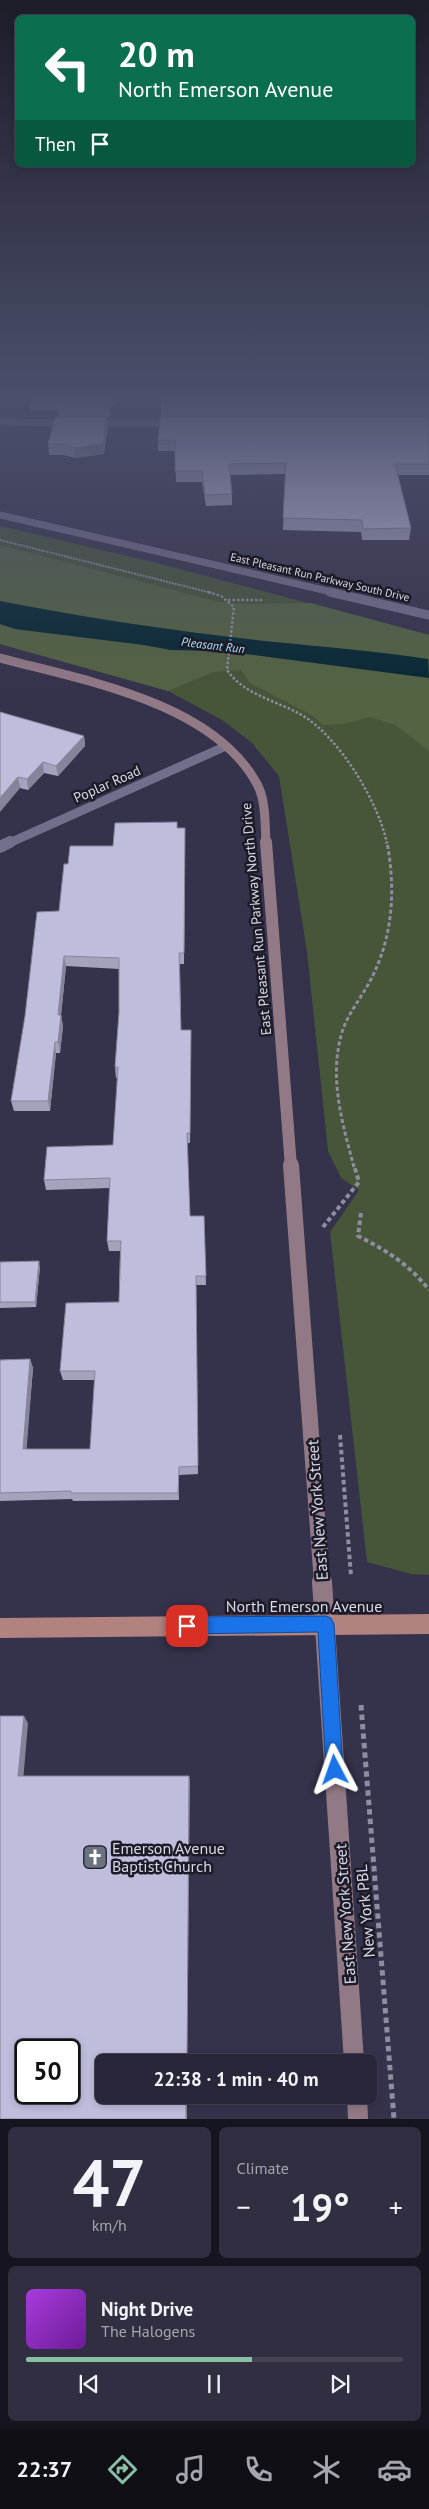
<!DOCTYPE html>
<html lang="en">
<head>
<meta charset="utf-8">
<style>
	body { margin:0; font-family:"PT Sans",sans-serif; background:#302e40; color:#f1f3f6; height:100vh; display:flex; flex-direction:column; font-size:19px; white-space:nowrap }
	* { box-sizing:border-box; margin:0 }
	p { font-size:16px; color:#a5a5ae }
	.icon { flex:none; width:28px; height:28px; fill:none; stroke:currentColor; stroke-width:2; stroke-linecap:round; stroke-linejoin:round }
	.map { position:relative; height:2119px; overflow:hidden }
	.panel { display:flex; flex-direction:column; gap:8px; padding:8px; background:#16151f; flex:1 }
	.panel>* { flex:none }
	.top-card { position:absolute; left:15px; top:15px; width:400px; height:152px; border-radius:8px; box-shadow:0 2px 8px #0003,0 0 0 1px #444353; background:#0b6e4f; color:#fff; overflow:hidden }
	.speed { position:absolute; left:15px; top:2039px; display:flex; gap:10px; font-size:25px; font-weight:700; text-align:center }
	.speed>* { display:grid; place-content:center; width:65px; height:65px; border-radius:50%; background:#282638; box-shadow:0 2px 8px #0003,0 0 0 1px #444353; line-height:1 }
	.speed .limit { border:2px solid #111; border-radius:8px; background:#fff; color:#111 }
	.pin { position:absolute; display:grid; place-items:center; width:42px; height:42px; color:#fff; margin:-21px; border-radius:10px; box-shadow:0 2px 8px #0006 }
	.me { position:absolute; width:55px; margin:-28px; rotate:356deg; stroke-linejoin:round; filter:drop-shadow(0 0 4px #0008) }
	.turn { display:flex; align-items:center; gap:18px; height:105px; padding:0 20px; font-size:22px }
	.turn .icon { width:65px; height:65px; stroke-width:2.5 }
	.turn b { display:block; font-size:35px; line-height:42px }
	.then { display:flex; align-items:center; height:48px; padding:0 20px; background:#0003; gap:10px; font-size:19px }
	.big { font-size:38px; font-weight:600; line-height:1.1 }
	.panel .tile { flex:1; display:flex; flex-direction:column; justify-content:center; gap:8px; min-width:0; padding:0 18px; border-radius:8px; background:#302e40 }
	.panel .dial { align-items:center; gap:0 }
	.dial b { font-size:65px; line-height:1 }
	.song { display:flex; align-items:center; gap:15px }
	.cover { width:60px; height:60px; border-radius:8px; background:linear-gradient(135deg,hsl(280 70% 55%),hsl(280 70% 35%)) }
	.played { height:5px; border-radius:2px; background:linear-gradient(90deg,#8abfa5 60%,#444353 60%) }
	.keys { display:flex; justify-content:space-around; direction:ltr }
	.heat { display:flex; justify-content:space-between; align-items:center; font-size:28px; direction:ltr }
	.panel .tiles { flex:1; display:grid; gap:8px; grid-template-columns:1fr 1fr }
	.tile:last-child { grid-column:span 2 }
	.trip { position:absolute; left:95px; top:2054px; width:282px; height:50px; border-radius:8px; background:#282638; box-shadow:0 2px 8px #0003,0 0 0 1px #444353; font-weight:600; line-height:50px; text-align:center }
	.dock { display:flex; height:80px; justify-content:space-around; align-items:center; background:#100f16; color:#a5a5ae }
	.dock .icon { width:35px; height:35px }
	.dock .current { color:#8abfa5 }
	.dock b { font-size:22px; color:#f1f3f6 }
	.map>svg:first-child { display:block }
</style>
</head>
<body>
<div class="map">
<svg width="429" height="2119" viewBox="0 0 429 2119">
	<rect width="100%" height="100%" fill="#35324b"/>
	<path fill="#475538" d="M0 526 153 562 429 635V1575L411 1574 367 1562 330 1232 359 1190 341 1178 328 1151 307 952 279 776 251 742 222 720 168 691 0 644Z"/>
	<path fill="#546342" d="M0 545 219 602 251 604 311 603 429 635V660C378 651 326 648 274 642 182 632 91 619 0 601Z
		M0 624 15 629 144 645 171 650 223 651 429 678V751L395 725 370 717 344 724 323 725 313 716 250 683 241 670 213 672 168 691 0 644Z"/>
	<path fill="#062733" d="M0 601C91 619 182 632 274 642 325 647 377 651 428 659L429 678 223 651 171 650 144 645 15 629 0 624Z"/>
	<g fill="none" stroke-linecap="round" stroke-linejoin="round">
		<path stroke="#8f8da1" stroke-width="2" stroke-dasharray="2 1" stroke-linecap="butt" d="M0 540 212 593"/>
		<path stroke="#8f8da1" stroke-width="2.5" stroke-dasharray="2.5 2" stroke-linecap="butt" d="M208 592 221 596 234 607 227 670C243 694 274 700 298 713 337 733 379 802 387 844
			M228 600H262"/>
		<path stroke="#8f8da1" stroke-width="3" stroke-dasharray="4 2.5" stroke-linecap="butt" d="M354 1167C343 1126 330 1082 340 1040 344 1019 359 1001 369 983 393 939 396 891 387 842"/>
		<path stroke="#8f8da1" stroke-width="4" stroke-dasharray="4.5 3" stroke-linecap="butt" d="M361 1213 358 1236C386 1250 410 1265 429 1290
			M323 1227 359 1182 354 1165
			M340 1435 351 1576"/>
		<path stroke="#8f8da1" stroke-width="5" stroke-dasharray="5.5 4" stroke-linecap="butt" d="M361 1705 394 2119"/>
		<path stroke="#726f8c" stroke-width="7" d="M0 422 69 423
			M92 423H177
			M0 515 336 593"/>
		<path stroke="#726f8c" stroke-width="9" d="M330 592 429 615
			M7 844 226 746"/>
		<path stroke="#726f8c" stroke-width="12" d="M0 847 10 842"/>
		<path stroke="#927986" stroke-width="9" d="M0 658C82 680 213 702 257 784 266 800 265 825 266 844"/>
		<path stroke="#927986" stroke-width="12" d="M266 842 291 1167"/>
		<path stroke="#927986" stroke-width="16" d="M291 1165 322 1583"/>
		<path stroke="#927986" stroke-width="20" d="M322 1582 354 2062
			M357 2095 358 2119"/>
		<path stroke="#b28280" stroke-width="20" d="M0 1628 429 1624"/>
	</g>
	<path fill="#a4a3bd" d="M29 398H115L114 406H111L110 417H59L58 410H30Z
		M429 398V417H161V406Z
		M429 417V475H398L411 528 409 540H362L361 532 283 530 285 474 230 475 232 494V505L206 506 202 482H176L175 451H158V440Z
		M108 427 104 454 75 458 64 455H49L48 444Z
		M0 712 84 736 85 746 58 776 44 773 28 790 20 788Z
		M177 828 185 839 184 964H180L181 1030H191L190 1143H187L190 1216H204L206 1285H196L198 1474 179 1475V1500L73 1501 72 1499 0 1501V1360L30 1359 33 1368 26 1449H90L95 1380H63L60 1371 119 1302 120 1251H109L107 1241 110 1188 46 1190 44 1180 113 1145 118 1078H116L115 1067 119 1013V969L66 966 61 1015 63 1026 60 1053H56L50 1111H14L11 1101 59 911 68 864 113 846Z
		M0 1262 40 1267 36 1307 0 1308Z"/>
	<path fill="#86849a" d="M110 398 111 406 110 417 109 407Z
		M107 417 108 427 104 454 75 458 74 448Z
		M84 736 85 746 58 776 56 766Z
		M43 762 44 773 28 790 27 779Z
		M18 777 20 788 0 812V798Z
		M64 956 66 966 60 1026 58 1015Z
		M61 1015 63 1026 60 1053 58 1042Z
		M55 1042 56 1053 50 1111 48 1101Z
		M39 1261 40 1267 36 1307 35 1302Z
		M30 1359 33 1368 26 1457 23 1449Z
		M179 1467V1500L178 1493Z
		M24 1716 28 1723 23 1782 18 1776Z
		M189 1776 190 1781 187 2062Z
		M186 2095H187V2119H186Z"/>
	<path fill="#bfbddc" stroke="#86849a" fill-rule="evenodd" d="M29 398H110L109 407H58L60 400H29Z
		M161 398H429V406H161Z
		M55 417H107L103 444 74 448 63 444H48Z
		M160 417H429V464H395L411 528 363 529 362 520 283 518 286 463 229 464 232 494 205 495 202 471H175V440H158Z
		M0 712 84 736 56 766 43 762 27 779 18 777 0 798Z
		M177 822V828H185L184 953H179L181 1030H191L190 1133H187L190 1216H204L206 1276H196L198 1466 179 1467 178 1493H71V1491L0 1493V1360L30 1359 23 1449H90L95 1371H60L66 1303 119 1302 121 1241H107L110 1178 44 1180 47 1147 113 1145 118 1067H115L119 1013V958L64 956 58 1015H61L58 1042H55L48 1101H11L25 1016 37 912 59 911 64 864H68L70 846H113L115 823Z
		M39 1261 35 1302H0V1262Z
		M0 1716H24L18 1776H189L187 2062H104V2095H186V2119H0ZM26 2050H69V2092H26Z"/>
	<linearGradient id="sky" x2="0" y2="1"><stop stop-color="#1d1c29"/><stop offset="0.57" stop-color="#4b4f6c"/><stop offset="1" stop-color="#4b4f6c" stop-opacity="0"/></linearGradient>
	<rect width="429" height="695" fill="url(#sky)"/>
	<path fill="#1a73e8" stroke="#114b97" d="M326 1616 331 1618 334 1624 343 1770 341 1776 335 1778 329 1776 326 1770 318 1632 187 1634 181 1631 179 1626 181 1620 187 1617Z"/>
	<defs>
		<g id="church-square" transform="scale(1.25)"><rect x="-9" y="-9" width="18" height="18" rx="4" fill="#6b7280" stroke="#1d1b27"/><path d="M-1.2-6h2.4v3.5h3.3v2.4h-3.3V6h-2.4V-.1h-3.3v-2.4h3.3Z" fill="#fff"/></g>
	</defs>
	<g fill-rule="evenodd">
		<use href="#church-square" x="95" y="1857"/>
	</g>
	<g text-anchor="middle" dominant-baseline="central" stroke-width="5" stroke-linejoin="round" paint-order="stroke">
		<g font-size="11" fill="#dad9e9" stroke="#1d1b27">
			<text transform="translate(320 577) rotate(13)">East Pleasant Run Parkway South Drive</text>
		</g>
		<g font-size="12" font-style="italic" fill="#a8e1fa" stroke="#1d1b27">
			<text transform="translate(213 645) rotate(7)">Pleasant Run</text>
		</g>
		<g font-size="14" fill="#dad9e9" stroke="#1d1b27">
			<text transform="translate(107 784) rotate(-24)">Poplar Road</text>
			<text transform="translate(256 919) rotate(-95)">East Pleasant Run Parkway North Drive</text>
		</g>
		<g font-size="16" fill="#dad9e9" stroke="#1d1b27">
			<text transform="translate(317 1510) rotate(-94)">East New York Street</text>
			<text x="304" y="1606">North Emerson Avenue</text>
			<text transform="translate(365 1911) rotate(-95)">New York PBL</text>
			<text transform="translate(345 1914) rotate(-94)">East New York Street</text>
		</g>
		<g font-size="16" fill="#dad9e9" stroke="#1d1b27" text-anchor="start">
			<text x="112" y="1848">Emerson Avenue<tspan x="112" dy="18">Baptist Church</tspan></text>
		</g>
	</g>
</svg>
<div class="speed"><div class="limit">50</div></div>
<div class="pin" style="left:187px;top:1626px;background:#d93025"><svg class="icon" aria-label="arrive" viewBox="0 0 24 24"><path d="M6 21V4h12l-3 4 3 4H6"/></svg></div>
<svg class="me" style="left:335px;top:1770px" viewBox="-20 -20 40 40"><path d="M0-17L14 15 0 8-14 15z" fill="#1a73e8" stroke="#fff" stroke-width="4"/></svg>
<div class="trip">22:38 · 1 min · 40 m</div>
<div class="top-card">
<div class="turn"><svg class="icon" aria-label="left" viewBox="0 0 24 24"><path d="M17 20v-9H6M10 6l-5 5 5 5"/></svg><div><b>20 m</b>North Emerson Avenue</div></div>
<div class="then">Then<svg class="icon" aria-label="arrive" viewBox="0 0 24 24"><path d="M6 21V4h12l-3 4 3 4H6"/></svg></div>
</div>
</div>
<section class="panel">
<div class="tiles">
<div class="tile dial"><b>47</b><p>km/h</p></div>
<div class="tile"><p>Climate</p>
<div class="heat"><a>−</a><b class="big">19°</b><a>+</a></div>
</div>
<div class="tile">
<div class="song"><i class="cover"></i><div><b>Night Drive</b><p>The Halogens</p></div></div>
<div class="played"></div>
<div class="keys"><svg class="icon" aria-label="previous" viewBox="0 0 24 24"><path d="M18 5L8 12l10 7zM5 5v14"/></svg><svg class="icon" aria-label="pause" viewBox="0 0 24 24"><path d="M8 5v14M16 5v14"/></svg><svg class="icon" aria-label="next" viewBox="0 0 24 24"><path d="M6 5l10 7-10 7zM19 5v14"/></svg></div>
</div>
</div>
</section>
<nav class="dock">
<b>22:37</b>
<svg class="icon current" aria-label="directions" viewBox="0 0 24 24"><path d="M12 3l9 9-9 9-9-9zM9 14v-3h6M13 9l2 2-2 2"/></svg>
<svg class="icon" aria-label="music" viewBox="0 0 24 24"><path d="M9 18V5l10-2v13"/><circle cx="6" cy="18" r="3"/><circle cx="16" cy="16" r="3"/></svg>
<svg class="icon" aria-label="phone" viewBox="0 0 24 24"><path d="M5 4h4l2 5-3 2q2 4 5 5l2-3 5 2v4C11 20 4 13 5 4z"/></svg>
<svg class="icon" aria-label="climate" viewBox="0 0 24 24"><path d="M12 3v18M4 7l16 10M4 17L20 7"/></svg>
<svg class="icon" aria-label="car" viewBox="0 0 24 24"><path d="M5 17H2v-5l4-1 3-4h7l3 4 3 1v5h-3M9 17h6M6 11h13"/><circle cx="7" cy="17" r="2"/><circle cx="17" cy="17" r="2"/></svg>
</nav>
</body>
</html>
